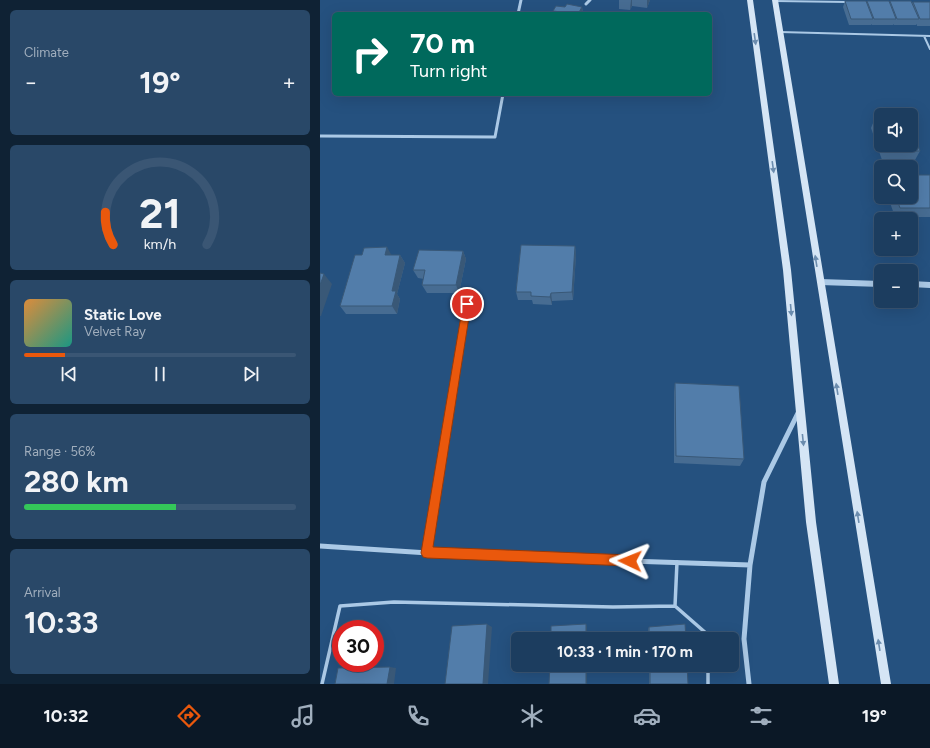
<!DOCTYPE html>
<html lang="en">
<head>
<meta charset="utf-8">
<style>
	body { margin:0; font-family:Figtree,sans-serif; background:#294868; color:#f1f3f6; height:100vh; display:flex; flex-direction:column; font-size:15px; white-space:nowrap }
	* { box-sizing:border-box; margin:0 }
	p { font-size:13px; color:#a0aebd }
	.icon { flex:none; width:22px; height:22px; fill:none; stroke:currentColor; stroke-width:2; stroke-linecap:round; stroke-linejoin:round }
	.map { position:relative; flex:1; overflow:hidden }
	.details { display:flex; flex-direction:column; gap:10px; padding:10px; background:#0f2234; width:320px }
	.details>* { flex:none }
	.banner { position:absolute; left:12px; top:12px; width:380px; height:84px; border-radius:6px; box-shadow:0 4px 16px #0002,0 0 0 1px #3a5674; background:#00695c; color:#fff; overflow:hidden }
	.fabs { position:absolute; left:554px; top:108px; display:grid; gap:8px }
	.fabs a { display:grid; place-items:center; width:44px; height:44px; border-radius:6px; background:#1c3d5f; box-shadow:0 4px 16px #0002,0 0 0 1px #3a5674; font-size:20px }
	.speed { position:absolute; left:12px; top:620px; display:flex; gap:8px; font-size:20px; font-weight:700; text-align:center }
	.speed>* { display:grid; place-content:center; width:52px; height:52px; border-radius:50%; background:#1c3d5f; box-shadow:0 4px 16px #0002,0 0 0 1px #3a5674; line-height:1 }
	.speed .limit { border:6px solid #d22; background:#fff; color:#111 }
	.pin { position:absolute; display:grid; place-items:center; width:34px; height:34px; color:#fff; margin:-17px; border:2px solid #fff; border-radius:50%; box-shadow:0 1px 4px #0007 }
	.me { position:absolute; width:44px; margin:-22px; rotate:272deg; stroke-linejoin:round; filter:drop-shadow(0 0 3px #0008) }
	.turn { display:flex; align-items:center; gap:14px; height:84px; padding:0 12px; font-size:18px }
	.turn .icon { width:52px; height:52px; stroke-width:2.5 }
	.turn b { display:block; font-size:28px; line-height:34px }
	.big { font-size:30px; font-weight:700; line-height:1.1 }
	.details .card { flex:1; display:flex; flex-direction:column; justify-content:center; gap:6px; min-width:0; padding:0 14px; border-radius:6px; background:#294868 }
	.details .dial { align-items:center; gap:0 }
	.dial svg { height:104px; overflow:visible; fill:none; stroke:#3a5674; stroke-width:7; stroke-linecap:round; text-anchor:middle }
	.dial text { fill:#f1f3f6; stroke:none }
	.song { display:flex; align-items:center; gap:12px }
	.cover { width:48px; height:48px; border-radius:6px; background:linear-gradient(135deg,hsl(30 70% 55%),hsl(170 70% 35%)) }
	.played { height:4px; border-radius:2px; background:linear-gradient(90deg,#ea580c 15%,#3a5674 15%) }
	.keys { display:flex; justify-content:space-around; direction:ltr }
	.heat { display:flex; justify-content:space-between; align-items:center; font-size:22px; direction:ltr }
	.charge { height:6px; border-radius:3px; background:linear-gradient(90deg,#34c759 56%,#3a5674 0) }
	.trip { position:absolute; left:191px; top:632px; width:228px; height:40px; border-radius:6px; background:#1c3d5f; box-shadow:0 4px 16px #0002,0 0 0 1px #3a5674; font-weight:700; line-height:40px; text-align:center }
	.tabs { display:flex; height:64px; justify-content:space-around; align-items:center; background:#0b1826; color:#a0aebd }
	.tabs .icon { width:28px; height:28px }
	.tabs .current { color:#ea580c }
	.tabs b { font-size:18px; color:#f1f3f6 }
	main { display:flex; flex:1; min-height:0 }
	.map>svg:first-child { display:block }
</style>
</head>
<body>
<main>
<section class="details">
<div class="card"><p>Climate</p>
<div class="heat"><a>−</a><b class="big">19°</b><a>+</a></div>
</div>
<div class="card dial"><svg viewBox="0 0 100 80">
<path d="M14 69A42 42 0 1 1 86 69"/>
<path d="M14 69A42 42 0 0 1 8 44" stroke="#ea580c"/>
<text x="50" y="56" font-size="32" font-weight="700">21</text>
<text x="50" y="72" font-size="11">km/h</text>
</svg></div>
<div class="card">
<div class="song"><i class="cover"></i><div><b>Static Love</b><p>Velvet Ray</p></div></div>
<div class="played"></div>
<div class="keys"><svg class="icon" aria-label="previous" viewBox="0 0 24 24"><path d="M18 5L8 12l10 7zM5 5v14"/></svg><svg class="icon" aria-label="pause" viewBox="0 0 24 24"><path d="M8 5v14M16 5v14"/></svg><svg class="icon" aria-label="next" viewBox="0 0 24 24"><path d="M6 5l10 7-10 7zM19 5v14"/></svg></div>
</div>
<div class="card"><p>Range · 56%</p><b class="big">280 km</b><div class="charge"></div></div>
<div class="card"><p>Arrival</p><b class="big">10:33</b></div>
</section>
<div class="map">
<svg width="610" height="684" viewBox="0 0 610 684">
	<rect width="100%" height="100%" fill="#25517f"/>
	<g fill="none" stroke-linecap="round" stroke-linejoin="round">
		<path stroke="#abc9e6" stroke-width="2" d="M455 1 528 2
			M460 32 610 36
			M604 36 610 49"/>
		<path stroke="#abc9e6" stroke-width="3" d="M132 397 147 304"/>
		<path stroke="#abc9e6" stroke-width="3.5" d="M107 553 132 396
			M357 562 355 606 387 634V639
			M388 665V684
			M2 684 20 606 74 602 293 607 355 606"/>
		<path stroke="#abc9e6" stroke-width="3" d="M266 4 270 0
			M198 14 201 0
			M0 136 175 137 183 94"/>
		<path stroke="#abc9e6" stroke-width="5" d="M0 546 155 556 430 565
			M429 684 424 639 430 565 444 482 478 413"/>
		<path fill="#abc9e6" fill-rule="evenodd" d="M500 279 561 281V287L500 285 497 282Z
			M591 281 610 282V288L591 287Z"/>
		<path fill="#d5e5f5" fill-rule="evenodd" d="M427 0H433L471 270 496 522 519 684H509L486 522 463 270Z
			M452 0H458L571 684H561Z"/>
	</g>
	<path fill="#476c92" d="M299 0H330L327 8 312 6 310 10 299 9Z
		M525 1 547 2V1L569 3 570 1 592 3 593 2H610V26H597V24L596 25H574V24L573 25H552L551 24V25H529L523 7Z
		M245 7H262L263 13 262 14H234L233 11Z
		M555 118H561V145H591L600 151 595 160H562L551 128Z
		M591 118 598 128 593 137H591Z
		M610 175V217H575L568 197H591Z
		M255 246 256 255 253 300 232 301V305L213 304 212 300H198L196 292Z
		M143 251 146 259 139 293H107L102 285 104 279 98 278 93 270Z
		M71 255H80L85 263 77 294 80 299 77 314H26L20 306Z
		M355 383 424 459 420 466 354 463V392Z
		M329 627 366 639H328V629Z
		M329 665H367L368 684H329Z"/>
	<path fill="#395877" d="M311 0H312V6L310 10Z
		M327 0H330L327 8Z
		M262 7 263 13 262 14H258Z
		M255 246 256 255 253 300 252 292Z
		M67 247 72 256 65 255Z
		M143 251 146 259 139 293 136 285Z
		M80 255 85 263 77 294 80 299 77 314 72 306V291Z
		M4 274 12 284 1 316H0V285Z
		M231 293 232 301V305L230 297Z
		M167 624 172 627 168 684H163Z
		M266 624 267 626V639H266Z
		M266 665H267V684H266Z
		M70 667 76 668 74 684H67Z"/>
	<path fill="#527daa" stroke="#395877" d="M525 1H546L553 19H531Z
		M547 1H569L576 19H554Z
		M570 1H591L599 19H577Z
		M593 2H610V19H600Z
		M247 4 262 7 258 14 233 11 236 6 245 7Z
		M555 118H561V136Z
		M591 118H594L598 128H591Z
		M591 140H596L600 151H566L564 145H591Z
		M591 175H610V208H580L576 197H591Z
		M201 245 255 246 252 292 231 293 230 297 211 296V292H196Z
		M67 247 65 255H80L72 291H76L72 306H20L35 255H42L44 248Z
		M99 250 143 251 136 285H102L105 270H93Z
		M0 273 4 274 0 285Z
		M355 383 419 386 424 459 356 456Z
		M167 624 163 684H125L132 626Z
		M266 624V639H231V626Z
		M365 624 366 639H329V627Z
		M230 665H266V684H229Z
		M330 665H367L368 684H330Z
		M70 667 67 684H15L18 668Z"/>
	<defs><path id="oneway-solid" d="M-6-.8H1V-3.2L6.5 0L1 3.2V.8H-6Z"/></defs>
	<g fill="#6b8cae">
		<use href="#oneway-solid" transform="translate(435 39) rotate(82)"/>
		<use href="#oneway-solid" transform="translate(453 167) rotate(82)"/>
		<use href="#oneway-solid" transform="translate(496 261) rotate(-99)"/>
		<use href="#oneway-solid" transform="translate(471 310) rotate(85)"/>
		<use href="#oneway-solid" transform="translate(517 389) rotate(-99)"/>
		<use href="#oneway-solid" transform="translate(483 440) rotate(84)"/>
		<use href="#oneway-solid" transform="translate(538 517) rotate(-99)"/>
		<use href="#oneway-solid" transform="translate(559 645) rotate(-99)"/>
	</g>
	<path fill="#ea580c" stroke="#983908" d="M147 300 151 304 113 547 310 555 314 557 316 561 314 565 310 566 107 558 103 557 101 553 143 304Z"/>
</svg>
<div class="fabs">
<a><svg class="icon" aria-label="sound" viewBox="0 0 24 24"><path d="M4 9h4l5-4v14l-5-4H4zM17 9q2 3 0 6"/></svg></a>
<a><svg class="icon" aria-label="search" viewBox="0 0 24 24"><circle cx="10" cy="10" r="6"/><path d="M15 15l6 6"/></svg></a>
<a>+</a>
<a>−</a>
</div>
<div class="speed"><div class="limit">30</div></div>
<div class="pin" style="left:147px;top:304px;background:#d93025"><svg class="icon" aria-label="arrive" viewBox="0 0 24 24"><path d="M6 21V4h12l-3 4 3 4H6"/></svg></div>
<svg class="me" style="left:310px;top:561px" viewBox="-20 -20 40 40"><path d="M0-17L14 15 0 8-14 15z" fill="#ea580c" stroke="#fff" stroke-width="4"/></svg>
<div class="trip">10:33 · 1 min · 170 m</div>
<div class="banner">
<div class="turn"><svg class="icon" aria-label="right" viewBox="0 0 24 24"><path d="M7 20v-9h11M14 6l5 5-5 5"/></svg><div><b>70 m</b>Turn right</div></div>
</div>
</div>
</main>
<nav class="tabs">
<b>10:32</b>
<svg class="icon current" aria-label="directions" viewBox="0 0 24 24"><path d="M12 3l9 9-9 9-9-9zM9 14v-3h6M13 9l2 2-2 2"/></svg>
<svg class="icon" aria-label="music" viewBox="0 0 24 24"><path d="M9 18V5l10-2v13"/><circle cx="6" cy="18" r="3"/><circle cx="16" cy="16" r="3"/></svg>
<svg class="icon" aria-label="phone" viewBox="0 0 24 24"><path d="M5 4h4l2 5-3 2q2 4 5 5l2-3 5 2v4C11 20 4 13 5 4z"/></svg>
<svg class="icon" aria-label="climate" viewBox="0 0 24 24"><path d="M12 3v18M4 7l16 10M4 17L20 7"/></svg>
<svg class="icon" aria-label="car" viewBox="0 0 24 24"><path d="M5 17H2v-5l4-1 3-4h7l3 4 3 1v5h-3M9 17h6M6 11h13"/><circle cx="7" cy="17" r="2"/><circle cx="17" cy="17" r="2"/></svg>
<svg class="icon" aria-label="filters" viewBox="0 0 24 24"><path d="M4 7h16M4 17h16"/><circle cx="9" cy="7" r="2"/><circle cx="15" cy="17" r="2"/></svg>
<b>19°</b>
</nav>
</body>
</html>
